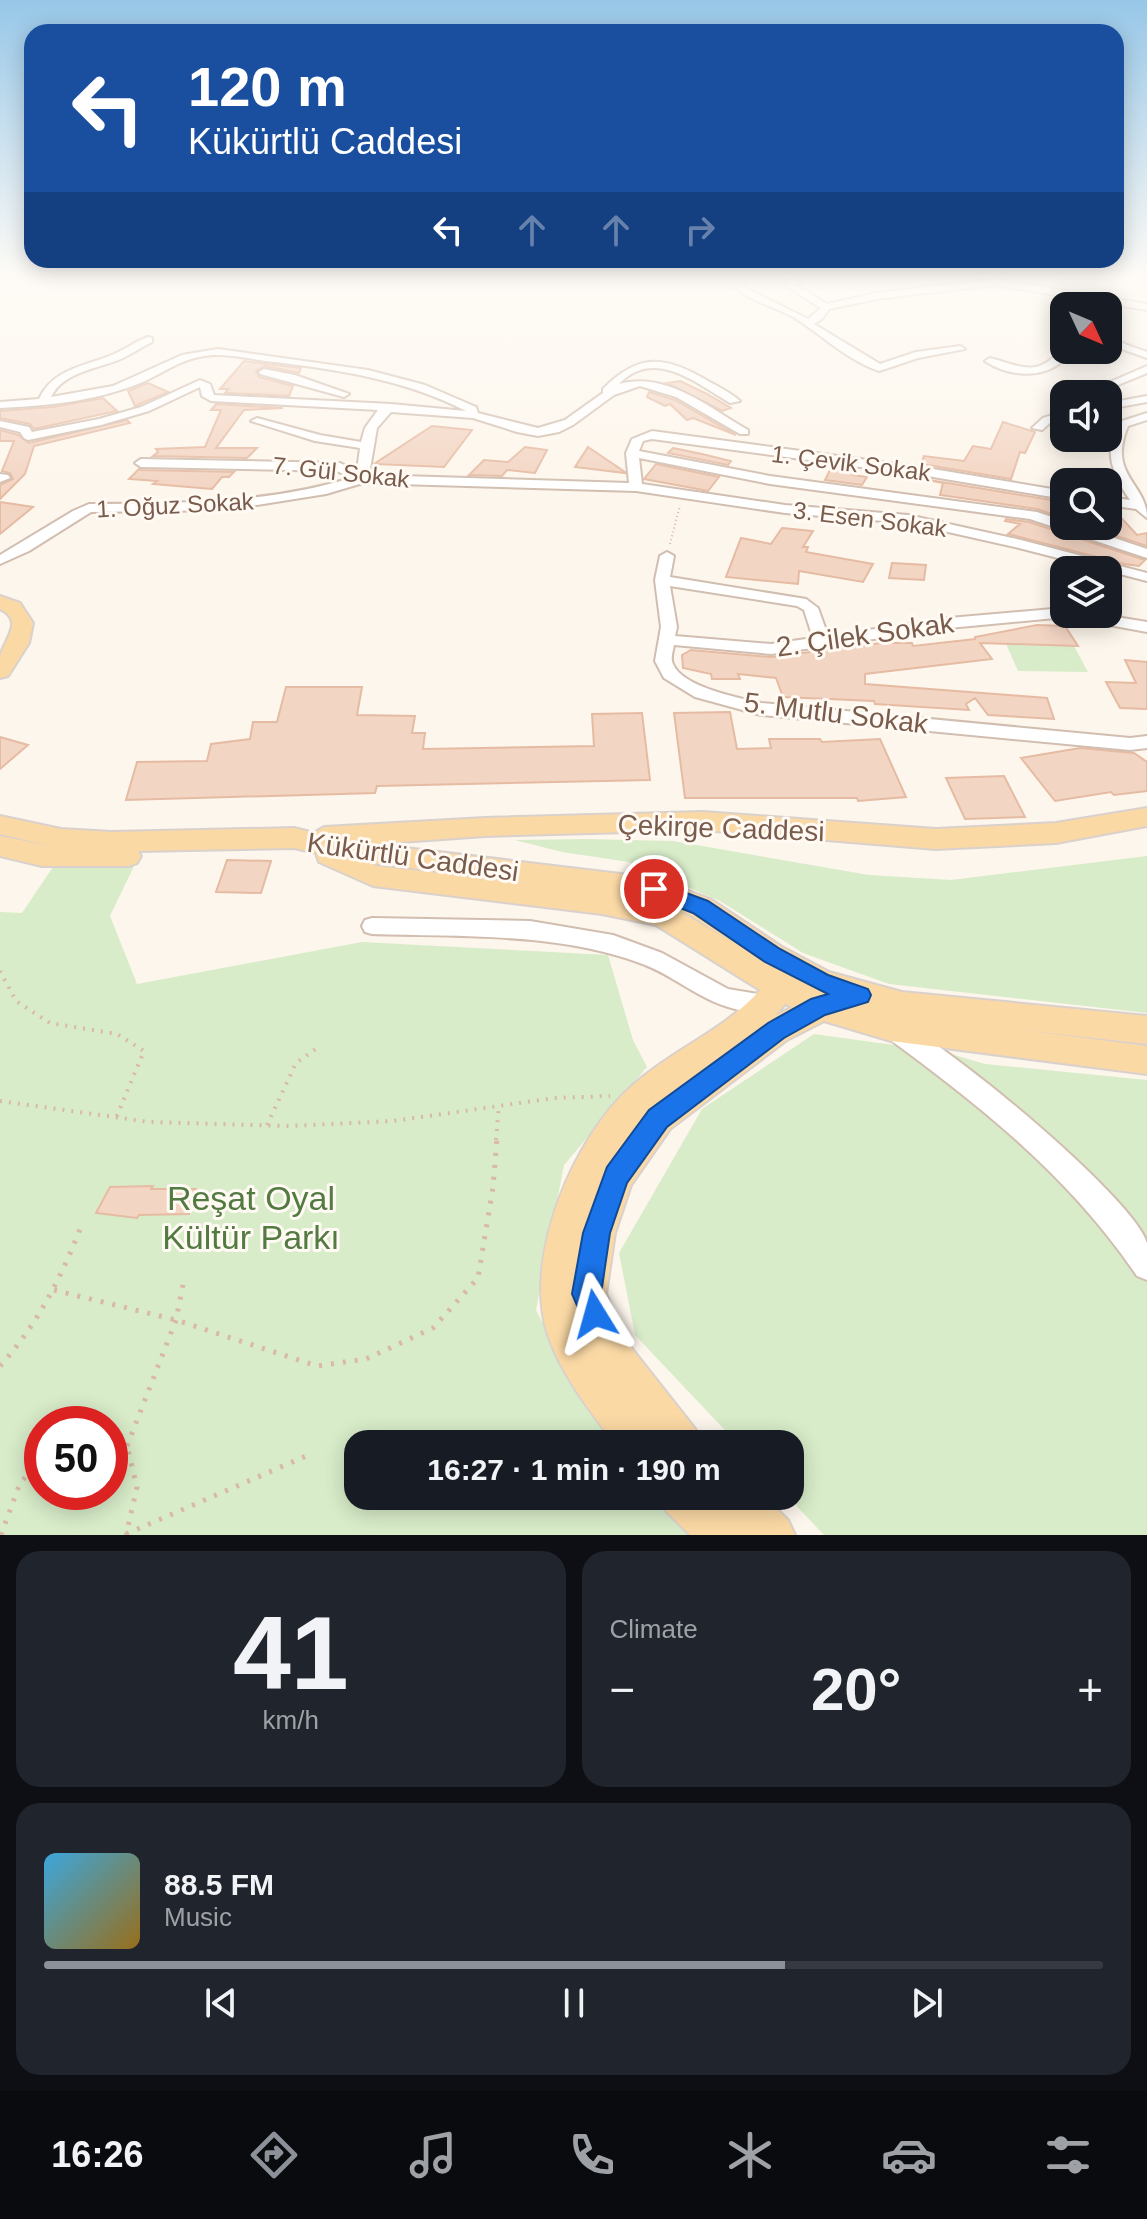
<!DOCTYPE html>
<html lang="en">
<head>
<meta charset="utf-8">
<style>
	body { margin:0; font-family:Helvetica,sans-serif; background:#20242c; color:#f1f3f6; height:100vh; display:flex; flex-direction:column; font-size:30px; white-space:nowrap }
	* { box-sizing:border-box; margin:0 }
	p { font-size:26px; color:#9ea1a6 }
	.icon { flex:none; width:44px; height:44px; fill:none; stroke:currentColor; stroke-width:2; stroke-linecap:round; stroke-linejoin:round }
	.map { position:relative; height:1535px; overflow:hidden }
	.panel { display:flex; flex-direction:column; gap:16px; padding:16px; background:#0d0f14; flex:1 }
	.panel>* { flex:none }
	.banner { position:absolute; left:24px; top:24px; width:1100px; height:244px; border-radius:24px; box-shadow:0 4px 20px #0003; background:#1a4fa0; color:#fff; overflow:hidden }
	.needle { width:52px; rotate:134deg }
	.fabs { position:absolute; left:1050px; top:292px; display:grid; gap:16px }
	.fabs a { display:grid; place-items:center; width:72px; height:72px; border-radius:16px; background:#171b24; box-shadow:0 4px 20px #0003; font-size:40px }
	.speed { position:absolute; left:24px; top:1406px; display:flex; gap:16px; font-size:40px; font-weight:700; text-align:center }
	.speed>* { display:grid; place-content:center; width:104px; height:104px; border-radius:50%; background:#171b24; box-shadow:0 4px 20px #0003; line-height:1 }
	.speed .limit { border:12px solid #d22; background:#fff; color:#111 }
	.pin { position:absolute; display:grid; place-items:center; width:68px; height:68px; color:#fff; margin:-34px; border:4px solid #fff; border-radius:50%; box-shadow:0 2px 8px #0007 }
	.me { position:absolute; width:88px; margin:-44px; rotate:352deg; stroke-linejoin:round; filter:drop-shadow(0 0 6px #0008) }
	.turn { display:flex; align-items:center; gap:28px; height:168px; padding:0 32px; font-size:36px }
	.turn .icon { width:104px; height:104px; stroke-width:2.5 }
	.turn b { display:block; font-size:56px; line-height:68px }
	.lanes { display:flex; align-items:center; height:76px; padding:0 32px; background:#0003; justify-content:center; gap:40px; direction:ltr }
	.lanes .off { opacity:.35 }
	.big { font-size:60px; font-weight:700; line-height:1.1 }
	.panel .widget { flex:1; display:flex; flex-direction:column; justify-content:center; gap:12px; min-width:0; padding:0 28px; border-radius:24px; background:#20242c }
	.panel .dial { align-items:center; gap:0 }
	.dial b { font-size:104px; line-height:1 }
	.song { display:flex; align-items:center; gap:24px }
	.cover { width:96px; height:96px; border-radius:12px; background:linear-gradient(135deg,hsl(200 70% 55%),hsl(40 70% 35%)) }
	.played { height:8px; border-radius:4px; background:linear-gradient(90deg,#8c9099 70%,#363941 70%) }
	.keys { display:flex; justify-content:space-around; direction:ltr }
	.heat { display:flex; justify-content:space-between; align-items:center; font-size:44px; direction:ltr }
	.panel .tiles { flex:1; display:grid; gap:16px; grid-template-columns:1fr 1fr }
	.widget:last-child { grid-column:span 2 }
	.trip { position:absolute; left:344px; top:1430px; width:460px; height:80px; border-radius:24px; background:#171b24; box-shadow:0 4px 20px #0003; font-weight:700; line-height:80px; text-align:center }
	.dock { display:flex; height:128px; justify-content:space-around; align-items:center; background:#090b0e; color:#9ea1a6 }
	.dock .icon { width:56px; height:56px }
	.dock .selected { color:#8c9099 }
	.dock b { font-size:36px; color:#f1f3f6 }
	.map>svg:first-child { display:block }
</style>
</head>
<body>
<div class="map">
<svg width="1147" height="1535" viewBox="0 0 1147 1535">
	<rect width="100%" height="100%" fill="#fdf6ec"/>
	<path fill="#d8ecc9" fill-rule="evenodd" d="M1006 644 1074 646 1088 672 1018 671Z
		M585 839 673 841 869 875 951 880 1147 856V1013L889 984 803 953 720 901 629 862 562 852 515 840Z
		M55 864H135L110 916 137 984 362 942 608 955 633 1040 647 1067 564 1165 536 1310 586 1408 613 1444H358V1496H654L688 1535H0V912L22 913ZM42 1424H110V1492H42Z
		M814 1034 944 1052 985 1064 1147 1080V1535H824L787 1496H790V1444H738L635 1335 619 1253 702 1109Z"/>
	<path fill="#f3d5c3" stroke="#e6bba3" stroke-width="2" d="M244 361 266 364 301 368 299 373 265 366 256 371 259 377 293 386 289 396 225 393 228 389H220Z
		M680 381 707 394 731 408 722 411 667 383Z
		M148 383 168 392 135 406 128 391Z
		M649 392 675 400 736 435 693 418 687 420 670 404 665 406 647 397Z
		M103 398 117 411 34 429 30 424 0 418V411L53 407Z
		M216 404 283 408 244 410 216 448H257L247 458 153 456 158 452 156 449 205 447 221 410H211Z
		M127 420 130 423 34 446 25 474 0 499V485L13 479 10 473 2 471 14 441H0V430L18 435 29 443Z
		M1003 422 1035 432 1025 453 1020 452 1011 479 921 464 924 456 964 461 973 446 991 449Z
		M432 426 472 430 444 467 374 464Z
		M525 447 547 450 535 473 507 470 502 476 469 475 484 460 508 462Z
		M588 447 625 472V473L575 467Z
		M673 448 702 454 731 461 728 465 668 453Z
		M656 464 719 477 708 491 644 479Z
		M832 466 853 469V475L867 477 862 485 825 480Z
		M139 469 141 470 234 472 229 477H222L212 489 153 484 157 481 129 479Z
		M917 478 1064 502V518L1037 509 940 495 943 483Z
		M0 502 33 507 0 534Z
		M1108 508 1113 509 1137 535 1147 533V546L1108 533Z
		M1006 519 1029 522 1145 560 1139 566 1124 564 1008 534 1020 524 1005 521Z
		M782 528 813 531 803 547H808L806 552 873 564 863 582 799 571 798 584 726 577 741 538 771 544Z
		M892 563 926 565 924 580 889 578Z
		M1037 625 1065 626 1078 646 980 643 992 659 865 674V684L1047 698 1054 719 988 715 975 698 966 704 969 710 875 704 874 701 783 697 776 678 738 674 740 679H712L711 674 683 668 682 655 691 650 771 657 881 643H912L913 646 975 639V637Z
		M1125 660 1147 662V709L1120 708 1106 682 1136 683Z
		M286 687H362L357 715 415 716 412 733H425L423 749 594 746 592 714 642 713 650 780 377 786 375 793 126 800 137 762 207 761 211 744 250 739 253 722H277Z
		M730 712 737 749 771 748 769 739H820L822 742 880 739 906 797 858 801 857 798H685L674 713Z
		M0 737 28 745 0 769Z
		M1080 748 1134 753 1147 762V791L1114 795 1111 792 1055 801 1021 758Z
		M1004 776 1025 817 965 819 946 778Z
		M227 860 271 861 261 893 216 892Z
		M153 1186 151 1189H196L189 1214 139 1215 137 1218 96 1213 110 1187Z"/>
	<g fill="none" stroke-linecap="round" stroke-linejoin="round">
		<g stroke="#d1beb0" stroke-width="4">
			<path id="minor" d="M701 278H746L742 284 748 289 808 319 821 308 787 287V283L795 278H805L796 285 827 304 877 293 994 279 1147 304V310L994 285 877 299 829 309 823 318 814 324 880 364 916 352 960 346 965 349 918 358 879 371C847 360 823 336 795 318 775 306 752 303 735 287L734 281H705Z
				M148 337 152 338V342C142 347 133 353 123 358 99 369 63 371 51 397L113 386 182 355 218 349 368 370 425 385 476 407 478 413 538 428 565 420 603 393V389C639 352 666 356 708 381 719 387 731 393 740 401L730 403C696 383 654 347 619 384 667 371 709 408 748 430V434H740L676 397 640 386 614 395 573 425 559 432 538 436 517 432 473 418 391 412 377 428 369 475 629 483 626 453 632 439 652 431 927 468 1064 491V499L927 476 652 439 643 441 639 451 770 476 1037 512 1064 521V526H1079L1147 549V558L1030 519 770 484 639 458 642 484 785 505 908 515 1021 540 1147 573V581L1019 548 908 523 785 513 636 491 363 483 326 494 225 510 91 512 29 551 0 564V555L73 511 89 504C177 503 266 504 351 478L337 471 141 467 135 463 141 459 340 463 357 471 360 448 315 441 251 421 257 418 320 435 361 442 365 428 378 410 211 401 202 396 200 387 149 411 101 425 28 440 24 438 20 432 0 427V421L29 427 32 432 99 419 141 407 200 380 210 384 214 395 391 404 466 411C404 379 335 369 266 361 244 358 221 352 199 357 177 361 159 376 138 384 95 401 46 406 0 408V402L39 399C53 368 87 366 114 354 126 349 136 341 148 337Z
				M1108 338 1147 352V358L1108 344Z
				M1064 347V350H1071C1054 380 1012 379 985 361L990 358C1026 368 1037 377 1064 347Z
				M1147 366V373L1096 394H1082Z
				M264 369 295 375 349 394 344 397 260 374 259 372Z
				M1147 396V402L1108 409V403Z
				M1064 411V418L1051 422 1042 430 1032 428 1043 418Z
				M1147 413V420L1128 426C1107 476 1147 483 1147 518L1136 509 1108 505V497L1130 500C1112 475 1103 450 1119 422Z
				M0 474 8 475 10 478 0 482Z
				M667 552 674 556 670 577 806 599 818 608 828 636 949 618 1064 608V614H1098L1147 622V632L1066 617 949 628 771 654 674 645C673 652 670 658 673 664 682 687 739 698 761 703L1130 738 1147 736V748L1130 750 761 715 695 697 664 678 655 661 661 627 655 580 660 556ZM670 586 797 606 804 610 813 638 771 644 675 636 677 627Z
				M372 918 530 921 613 935 662 953 728 989 776 997 779 1004 776 1011C766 1015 756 1012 746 1011 703 1005 679 977 640 963 555 932 461 937 372 934L365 932 362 926 365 920Z
				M893 1019C939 1036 1134 1198 1147 1243 1147 1253 1147 1269 1147 1280L1137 1276C1070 1177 981 1106 885 1036L882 1029 885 1022Z"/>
		</g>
		<g stroke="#dad1cd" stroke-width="4">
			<path id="major" d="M0 596 20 603 33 623 29 643 8 676 0 678C0 672 0 663 0 657 4 639 25 621 0 609Z
				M1147 808V826L1056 843 936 849 703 830 485 836 372 844 654 878 710 899 782 947 829 972 902 992 1147 1016V1044L1022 1030 1147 1046V1074L891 1041 824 1021 787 1040 670 1129 631 1185 615 1233 606 1294 625 1340 696 1430 702 1444H615C589 1410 562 1375 548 1335 522 1259 574 1136 633 1085 672 1050 725 1030 760 990L656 925 602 914 373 886 319 862 316 853 294 848 138 851 141 856 137 863 128 866H42L0 856V836L50 846 0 834V816L61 829 112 832 294 828 314 833 324 827 485 818 703 812 936 829 1056 823ZM371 863 540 885 377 866ZM676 909 690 915 731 942ZM785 1004 792 1007 775 1016Z
				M660 1496H763L788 1520 795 1535H690L666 1511Z"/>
		</g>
		<path stroke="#d9b8a5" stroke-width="2" stroke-dasharray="1 3" stroke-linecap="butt" d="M670 544 680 505"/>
		<path stroke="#d9b8a5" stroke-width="4" stroke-dasharray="2 7" stroke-linecap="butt" d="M0 971 16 1001 50 1023 117 1034 144 1051 116 1118
			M0 1101 149 1122 289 1126 393 1121 555 1098 610 1096
			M267 1125 296 1063 317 1048
			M496 1140 499 1105"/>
		<path stroke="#d9b8a5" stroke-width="5" stroke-dasharray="3 9" stroke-linecap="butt" d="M54 1290 176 1320 317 1366 366 1359 433 1328 478 1278 493 1187 497 1138
			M0 1366C38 1324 62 1276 82 1224
			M110 1440 127 1446 137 1487 126 1535
			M127 1446 176 1320 184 1279
			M126 1534 311 1454
			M1 1535 20 1483 42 1459"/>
		<use href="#minor" fill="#fff" fill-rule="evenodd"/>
		<use href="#major" fill="#fbd9a5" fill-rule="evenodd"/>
	</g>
	<linearGradient id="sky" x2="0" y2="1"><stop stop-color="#97c7e8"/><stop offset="0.56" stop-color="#fefbf6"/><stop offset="1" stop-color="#fefbf6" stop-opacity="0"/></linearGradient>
	<rect width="1147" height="493" fill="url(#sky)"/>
	<path fill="#1a73e8" stroke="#114b97" stroke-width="2" d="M654 881 708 901 780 949 828 975 868 989 871 995 868 1002 825 1015 784 1038 667 1127 627 1183 610 1233 601 1294 609 1314 605 1324 595 1328 585 1324 572 1294 583 1233 607 1167 649 1110 768 1023 811 999 828 994 765 962 693 913 647 895 644 889 647 884Z"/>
	<g text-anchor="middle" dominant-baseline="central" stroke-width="6" stroke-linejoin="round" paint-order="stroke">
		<g font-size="24" fill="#7a5c4d" stroke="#fffaf3">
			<text transform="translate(851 463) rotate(7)">1. Çevik Sokak</text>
			<text transform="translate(341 472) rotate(6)">7. Gül Sokak</text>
			<text transform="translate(175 505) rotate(-3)">1. Oğuz Sokak</text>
			<text transform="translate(870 519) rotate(7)">3. Esen Sokak</text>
		</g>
		<g font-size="28" fill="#7a5c4d" stroke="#fffaf3">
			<text transform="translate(865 635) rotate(-8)">2. Çilek Sokak</text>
			<text transform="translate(836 713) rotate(7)">5. Mutlu Sokak</text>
			<text transform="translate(721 828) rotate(2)">Çekirge Caddesi</text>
			<text transform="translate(413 857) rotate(8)">Kükürtlü Caddesi</text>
		</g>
		<g font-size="34" fill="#537a41" stroke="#fffaf3">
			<text x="251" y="1198">Reşat Oyal<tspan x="251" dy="39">Kültür Parkı</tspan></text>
		</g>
	</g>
</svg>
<div class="fabs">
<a><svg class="needle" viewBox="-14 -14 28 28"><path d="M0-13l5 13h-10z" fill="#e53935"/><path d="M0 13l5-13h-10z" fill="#9ea1a6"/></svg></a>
<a><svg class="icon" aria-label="sound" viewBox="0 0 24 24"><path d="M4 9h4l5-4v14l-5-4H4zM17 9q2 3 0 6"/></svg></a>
<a><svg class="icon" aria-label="search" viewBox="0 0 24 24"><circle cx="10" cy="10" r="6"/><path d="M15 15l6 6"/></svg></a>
<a><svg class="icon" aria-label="layers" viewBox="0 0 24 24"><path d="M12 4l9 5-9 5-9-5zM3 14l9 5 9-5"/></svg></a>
</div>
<div class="speed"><div class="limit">50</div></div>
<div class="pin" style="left:654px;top:889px;background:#d93025"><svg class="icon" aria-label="arrive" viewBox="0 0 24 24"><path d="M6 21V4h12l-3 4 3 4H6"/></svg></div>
<svg class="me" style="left:595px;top:1314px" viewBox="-20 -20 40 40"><path d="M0-17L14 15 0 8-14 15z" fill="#1a73e8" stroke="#fff" stroke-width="4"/></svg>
<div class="trip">16:27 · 1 min · 190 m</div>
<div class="banner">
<div class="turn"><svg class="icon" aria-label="left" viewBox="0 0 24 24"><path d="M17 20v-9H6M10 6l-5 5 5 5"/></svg><div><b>120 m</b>Kükürtlü Caddesi</div></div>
<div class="lanes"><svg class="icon" aria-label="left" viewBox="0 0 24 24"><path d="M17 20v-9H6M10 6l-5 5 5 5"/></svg><svg class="icon off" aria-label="ahead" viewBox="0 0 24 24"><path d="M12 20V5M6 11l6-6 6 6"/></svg><svg class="icon off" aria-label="ahead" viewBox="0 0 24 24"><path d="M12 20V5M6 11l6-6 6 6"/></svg><svg class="icon off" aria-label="right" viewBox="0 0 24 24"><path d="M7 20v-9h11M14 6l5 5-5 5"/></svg></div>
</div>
</div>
<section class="panel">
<div class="tiles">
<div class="widget dial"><b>41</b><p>km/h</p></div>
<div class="widget"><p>Climate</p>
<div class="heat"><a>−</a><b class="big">20°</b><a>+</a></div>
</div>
<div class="widget">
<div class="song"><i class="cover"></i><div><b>88.5 FM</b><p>Music</p></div></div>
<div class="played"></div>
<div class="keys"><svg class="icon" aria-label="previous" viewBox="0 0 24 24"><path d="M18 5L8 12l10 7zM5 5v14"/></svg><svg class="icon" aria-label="pause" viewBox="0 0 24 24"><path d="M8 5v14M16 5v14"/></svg><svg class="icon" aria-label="next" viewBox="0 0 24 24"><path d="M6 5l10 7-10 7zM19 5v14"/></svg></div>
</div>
</div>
</section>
<nav class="dock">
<b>16:26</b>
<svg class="icon selected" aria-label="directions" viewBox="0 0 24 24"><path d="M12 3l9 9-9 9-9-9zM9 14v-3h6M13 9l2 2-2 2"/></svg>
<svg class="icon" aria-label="music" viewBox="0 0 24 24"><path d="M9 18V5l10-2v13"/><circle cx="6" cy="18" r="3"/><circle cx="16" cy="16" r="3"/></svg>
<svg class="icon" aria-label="phone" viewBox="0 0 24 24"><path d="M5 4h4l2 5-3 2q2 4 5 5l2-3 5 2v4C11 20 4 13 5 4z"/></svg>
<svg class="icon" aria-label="climate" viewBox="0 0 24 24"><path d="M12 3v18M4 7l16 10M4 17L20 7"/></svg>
<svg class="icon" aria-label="car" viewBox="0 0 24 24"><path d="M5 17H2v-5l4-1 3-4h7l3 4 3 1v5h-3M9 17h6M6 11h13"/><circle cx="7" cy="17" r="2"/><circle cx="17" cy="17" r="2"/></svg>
<svg class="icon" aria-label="filters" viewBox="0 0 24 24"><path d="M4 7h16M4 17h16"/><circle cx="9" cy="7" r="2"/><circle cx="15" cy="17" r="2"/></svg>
</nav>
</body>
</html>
